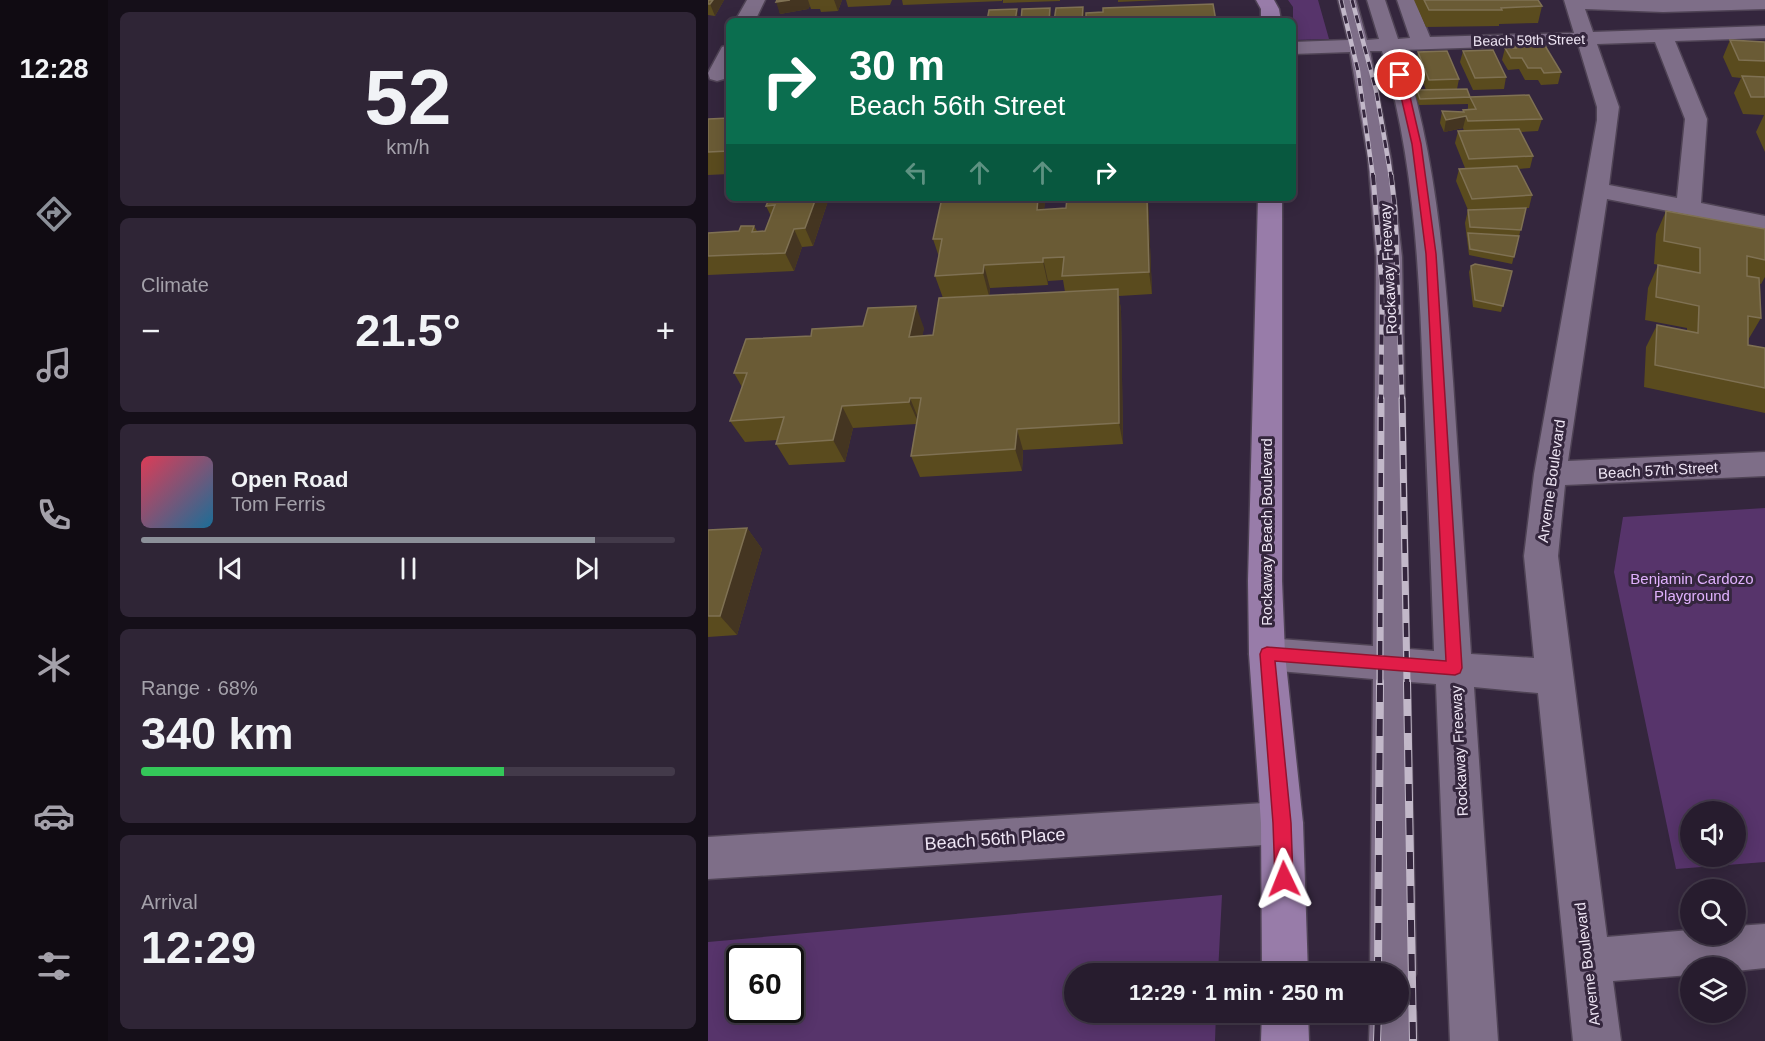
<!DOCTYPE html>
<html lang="en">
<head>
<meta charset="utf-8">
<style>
	body { margin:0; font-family:Arial,sans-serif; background:#2f2536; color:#f1f3f6; height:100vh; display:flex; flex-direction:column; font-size:22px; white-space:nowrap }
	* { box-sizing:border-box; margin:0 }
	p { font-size:20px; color:#a4a1aa }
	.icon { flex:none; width:33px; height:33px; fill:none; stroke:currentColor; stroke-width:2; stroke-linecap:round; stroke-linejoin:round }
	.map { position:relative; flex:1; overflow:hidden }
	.side { display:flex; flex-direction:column; gap:12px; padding:12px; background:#150f19; width:600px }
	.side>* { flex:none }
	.top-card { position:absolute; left:18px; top:18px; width:570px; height:183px; border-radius:9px; box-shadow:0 3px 15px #0003,0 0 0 2px #433a4a; background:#0b6e4f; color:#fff; overflow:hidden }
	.tools { position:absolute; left:972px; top:801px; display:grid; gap:12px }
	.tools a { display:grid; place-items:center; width:66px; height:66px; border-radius:50%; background:#271c2e; box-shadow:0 3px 15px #0003,0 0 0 2px #433a4a; font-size:30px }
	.speed { position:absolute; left:18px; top:945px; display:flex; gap:12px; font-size:30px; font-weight:700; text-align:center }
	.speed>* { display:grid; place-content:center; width:78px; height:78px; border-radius:50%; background:#271c2e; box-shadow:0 3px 15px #0003,0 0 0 2px #433a4a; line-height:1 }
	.speed .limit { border:3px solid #111; border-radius:9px; background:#fff; color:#111 }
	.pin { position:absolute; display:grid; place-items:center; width:51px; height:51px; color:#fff; margin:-26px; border:3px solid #fff; border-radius:50%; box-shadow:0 2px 6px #0007 }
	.me { position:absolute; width:66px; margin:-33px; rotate:358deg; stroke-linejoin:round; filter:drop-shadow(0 0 4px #0008) }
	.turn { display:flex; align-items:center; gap:21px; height:126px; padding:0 24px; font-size:27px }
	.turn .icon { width:78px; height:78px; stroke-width:2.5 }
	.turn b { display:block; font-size:42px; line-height:51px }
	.lanes { display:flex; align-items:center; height:57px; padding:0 24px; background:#0003; justify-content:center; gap:30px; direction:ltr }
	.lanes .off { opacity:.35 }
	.big { font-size:45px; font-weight:700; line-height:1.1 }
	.side .card { flex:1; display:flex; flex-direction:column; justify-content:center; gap:9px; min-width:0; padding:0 21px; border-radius:9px; background:#2f2536 }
	.side .dial { align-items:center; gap:0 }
	.dial b { font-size:78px; line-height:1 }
	.song { display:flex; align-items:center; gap:18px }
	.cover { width:72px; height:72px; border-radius:9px; background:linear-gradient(135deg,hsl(350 70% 55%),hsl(200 70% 35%)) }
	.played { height:6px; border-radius:3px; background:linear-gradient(90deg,#8c9099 85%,#433a4a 85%) }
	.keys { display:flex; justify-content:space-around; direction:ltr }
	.heat { display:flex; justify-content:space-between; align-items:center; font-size:33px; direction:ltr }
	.charge { height:9px; border-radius:4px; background:linear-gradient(90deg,#34c759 68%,#433a4a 0) }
	.trip { position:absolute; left:356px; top:963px; width:345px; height:60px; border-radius:30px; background:#271c2e; box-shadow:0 3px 15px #0003,0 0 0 2px #433a4a; font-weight:700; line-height:60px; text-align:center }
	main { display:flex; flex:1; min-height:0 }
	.tabs { display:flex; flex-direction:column; width:108px; justify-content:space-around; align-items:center; background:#100b12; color:#a4a1aa }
	.tabs .icon { width:42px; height:42px }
	.tabs .on { color:#8c9099 }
	.tabs b { font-size:27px; color:#f1f3f6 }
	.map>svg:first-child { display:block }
</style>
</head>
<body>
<main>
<nav class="tabs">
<b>12:28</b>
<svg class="icon on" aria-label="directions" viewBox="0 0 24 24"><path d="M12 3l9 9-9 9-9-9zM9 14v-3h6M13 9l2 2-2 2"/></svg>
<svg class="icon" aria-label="music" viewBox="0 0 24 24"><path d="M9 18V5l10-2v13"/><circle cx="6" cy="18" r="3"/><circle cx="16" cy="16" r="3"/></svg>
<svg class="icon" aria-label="phone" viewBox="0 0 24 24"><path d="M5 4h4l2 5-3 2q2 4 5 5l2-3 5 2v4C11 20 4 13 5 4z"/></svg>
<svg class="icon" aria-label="climate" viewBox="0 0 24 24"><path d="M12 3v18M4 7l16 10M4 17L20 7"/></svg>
<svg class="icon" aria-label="car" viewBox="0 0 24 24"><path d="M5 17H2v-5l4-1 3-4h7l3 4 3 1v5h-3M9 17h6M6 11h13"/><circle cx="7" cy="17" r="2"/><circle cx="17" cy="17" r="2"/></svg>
<svg class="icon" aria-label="filters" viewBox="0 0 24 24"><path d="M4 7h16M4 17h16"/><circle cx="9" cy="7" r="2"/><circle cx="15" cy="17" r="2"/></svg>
</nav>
<section class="side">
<div class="card dial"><b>52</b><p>km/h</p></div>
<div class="card"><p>Climate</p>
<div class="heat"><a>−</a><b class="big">21.5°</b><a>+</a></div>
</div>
<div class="card">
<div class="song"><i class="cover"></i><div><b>Open Road</b><p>Tom Ferris</p></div></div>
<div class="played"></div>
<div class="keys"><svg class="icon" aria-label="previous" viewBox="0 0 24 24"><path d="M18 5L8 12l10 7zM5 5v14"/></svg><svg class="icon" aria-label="pause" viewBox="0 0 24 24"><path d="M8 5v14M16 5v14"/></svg><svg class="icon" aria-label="next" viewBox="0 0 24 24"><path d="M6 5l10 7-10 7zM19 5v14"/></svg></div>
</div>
<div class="card"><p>Range · 68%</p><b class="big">340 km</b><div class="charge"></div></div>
<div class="card"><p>Arrival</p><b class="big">12:29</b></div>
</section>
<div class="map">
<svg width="1057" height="1041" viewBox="0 0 1057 1041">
	<rect width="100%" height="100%" fill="#34263d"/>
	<path fill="#57346b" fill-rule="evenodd" d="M580 0H610L621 39 585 40V7Z
		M1057 508V862L968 869 906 572 915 517ZM982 812H1028V856H982Z
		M514 895 510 973 366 974V1012L508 1013 507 1041H0V942ZM32 958H82V1010H32Z"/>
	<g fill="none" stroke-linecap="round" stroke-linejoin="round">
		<g stroke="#4f4355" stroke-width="3">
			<path id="minor" d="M39 0H57L47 21H27Z
				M630 0H648L659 40 671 39 659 0H677L690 39 702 38 689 0H707L722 37 866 33 856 0H1057V9L955 12 877 9 885 32 1057 26V38L967 41 999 119 993 203 1057 216V230L899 199 860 461 1057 452V476L857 485 850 556 899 937 982 930V934H1028V926L1057 924V968L1028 971V968H982V975L905 981 913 1041H865L830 693 766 687 790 1041H742L728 684 702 682 708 974 701 990 695 993 702 995 708 1012 709 1041H661L662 1012H690V974H662L665 679 559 670 546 666 541 654 546 642 559 638 665 646 668 257 660 159 642 52 585 54V42L640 40ZM947 42 977 119 969 198 901 185 911 107 889 44ZM870 44 889 107V120L826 474 816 556 826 658 763 654C757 563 751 472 745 381 737 269 729 158 694 50ZM662 51H674C706 158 711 267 715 379 719 469 723 560 726 651L701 649 694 257 683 159Z
				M21 45V71L16 79 9 81 2 79 0 73 14 47Z
				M574 802 589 808 595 823 589 838 574 844 0 879V837Z"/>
		</g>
		<g stroke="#4f4355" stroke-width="3">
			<path id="major" d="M548 0H566L571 9 573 21H553V9Z
				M550 198H574V581L577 654 595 823 600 974H554L553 823 541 654 540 581Z
				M554 1012H600L601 1041H553Z"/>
		</g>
		<use href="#minor" fill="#7e6e88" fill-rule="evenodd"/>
		<use href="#major" fill="#987ca9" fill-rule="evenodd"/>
		<g stroke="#c2b8c9" stroke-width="4.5">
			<path id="rail-far3" d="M633 0 650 71 665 177
				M644 0 668 90 683 177"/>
		</g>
		<g stroke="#c2b8c9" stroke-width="5">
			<path id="rail-far2" d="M665 175 674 286 673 400
				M683 175 687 209 694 400"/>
		</g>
		<g stroke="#c2b8c9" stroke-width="7">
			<path id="rail-far1" d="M694 399 699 683
				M672 683 673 399"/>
		</g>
		<g stroke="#c2b8c9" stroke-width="8">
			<path id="rail" d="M699 682 705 1041
				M670 974 672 682
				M669 1041 670 1012"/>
		</g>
		<use href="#rail-far3" stroke="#34263d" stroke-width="3" stroke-dasharray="8" stroke-linecap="butt"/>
		<use href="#rail-far2" stroke="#34263d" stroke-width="4" stroke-dasharray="10" stroke-linecap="butt"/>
		<use href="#rail-far1" stroke="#34263d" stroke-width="4.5" stroke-dasharray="14" stroke-linecap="butt"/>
		<use href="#rail" stroke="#34263d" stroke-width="6" stroke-dasharray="17" stroke-linecap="butt"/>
	</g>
	<path fill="#5a4b1e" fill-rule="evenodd" d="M0 0H16L7 16 0 15Z
		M69 0H134L130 11 113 12 112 9H103L102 6 100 9 72 14Z
		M138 0H184L182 5 140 7Z
		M194 0H294V1L195 5Z
		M295 0H352V1L295 3Z
		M410 0H455L410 2Z
		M706 0H830L834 6 830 23 791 24V26L718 27Z
		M505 4 508 21H378L395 12Z
		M1022 40 1057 42V152L1048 132 1056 115 1035 114 1026 93 1033 78 1024 77 1015 57Z
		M806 45 853 72 850 84 833 85 830 80H817L811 69 800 70 794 60 797 48H805Z
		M755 51 798 77 796 89 765 90 752 62Z
		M710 52 751 79 749 89 763 97 834 119 830 131 813 132 825 156 822 168 811 169 824 195 821 208H818L804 264 761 255 757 223 760 210 748 181 751 169 757 168 747 143 750 131H756L755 128 736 132 732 123 734 111 755 112V110L760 109V104L711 105 708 96 709 90H718L708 64Z
		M21 118V174L0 175V119Z
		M72 198H121L105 246 94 247 86 271 0 275V233L31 231 46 226 49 231H57L63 216 58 206Z
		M359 198H440L444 294 411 296 413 311 415 444 315 450 314 471 212 477 203 456 208 424 145 428 137 462 81 465 68 444 69 440 37 442 22 421 34 387 26 373 103 336 216 328 214 336 225 335 235 298 227 276 231 257 225 239 337 201 336 209 358 208ZM355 280 357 292 281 296 282 288 340 285V281Z
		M958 211 1057 229V277L1053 284H1052L1053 318 1040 340V345L1057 348V413L936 387 938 347 949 325 979 331V328L937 320 940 288 950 265 981 271 946 264 948 234Z
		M763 266 804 271 793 312 765 307 761 272Z
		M39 528 54 549 29 635 0 637V530Z"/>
	<path fill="#443521" d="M5 0H16L7 16 2 4Z
		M82 0H100L102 6 100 9 72 14 68 2Z
		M126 0H134L130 11Z
		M375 7 377 19 376 21H374Z
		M342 8 344 20V21H341Z
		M309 9 311 21H307Z
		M758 116 755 128 736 132 738 120Z
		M108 198H121L105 246 97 228Z
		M330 198H336L337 201 334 232 329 210Z
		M439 198H440L444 294 441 272Z
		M86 229 94 247 86 271 77 253Z
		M335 258 340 281V285L335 262Z
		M276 265 282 288 281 296 275 273Z
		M410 289 413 311 415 444 411 423Z
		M208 306 216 328 210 359 201 337Z
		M202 398 211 420V424L201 402Z
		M134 406 145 428 137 462 125 440Z
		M309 429 315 450 314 471 307 449Z
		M39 528 54 549 29 635 12 616Z"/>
	<path fill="#6a5b35" stroke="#7f7153" stroke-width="1.5" d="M0 0H5L2 4H0Z
		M69 0H82L68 2Z
		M716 0H830L834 6 793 8 794 10H721Z
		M505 4 508 21H484L483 17 463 18V21H420V20H412V21H378V13L395 12V8Z
		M375 7 374 21H346L348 8Z
		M342 8 341 21H313L314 9Z
		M309 9 307 21H279L281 10Z
		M118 17 116 21H88Z
		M270 17 269 21H138Z
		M76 18 75 21H57L58 19Z
		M1022 40 1057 42V61L1031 60Z
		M836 44 853 72 836 73 833 68H820L814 58H803L797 48H808L806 45Z
		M785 50 798 77 767 78 755 51Z
		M739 51 751 79 721 80 710 52Z
		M1034 76 1057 77V97H1043Z
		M759 89 762 97 712 99 709 90Z
		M821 95 834 119 760 121 758 116 738 120 734 111 756 112 755 110 768 109 762 97Z
		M21 118V151L0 152V119Z
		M811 129 825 156 761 159 750 131Z
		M809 166 824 195 764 199 751 169Z
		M72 198H108L97 228 86 229 77 253 0 256V233L31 231 33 226H46L44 232 57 231 67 205 58 206 61 199Z
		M234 198H330L329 210 358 208 359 198H439L441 272 354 276 356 257 335 258V262L276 265 275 273 227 276 234 239H225Z
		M818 208 813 230 762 227 760 210Z
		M958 211 1057 229V260L1039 256V276L1051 278 1053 318 1040 316V345L1057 348V388L947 365 949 325 990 333 991 306 948 297 950 265 992 273V248L956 241Z
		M760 233 811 236 806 257 762 249Z
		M767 264 804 271 795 306 767 300 763 266Z
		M410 289 411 423 309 429 307 449 203 456 213 398H202L201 402 134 406 125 440 68 444 76 417 22 421 39 373H26L38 339 103 336 104 329 155 326 160 308 208 306 201 337 225 335 231 298Z
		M39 528 12 616H0V530Z"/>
	<path fill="#e11d48" stroke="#92132f" stroke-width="1.5" d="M692 73 697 75 713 144 728 254 754 668 752 673 747 675 567 661 583 823 585 879 582 885 576 888 570 885 567 879 565 823 552 654 554 649 559 647 738 661 718 254 704 144 688 75Z"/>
	<g text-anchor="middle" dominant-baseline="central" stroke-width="6" stroke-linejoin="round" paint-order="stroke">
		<g font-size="14" fill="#efe6f5" stroke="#34263d">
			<text transform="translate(821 40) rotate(-1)">Beach 59th Street</text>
		</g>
		<g font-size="15" fill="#efe6f5" stroke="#34263d">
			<text transform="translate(680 269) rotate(-93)">Rockaway Freeway</text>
			<text transform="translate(950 470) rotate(-3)">Beach 57th Street</text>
			<text transform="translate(843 481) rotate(-82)">Arverne Boulevard</text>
			<text transform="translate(558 532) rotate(-90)">Rockaway Beach Boulevard</text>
			<text transform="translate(751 751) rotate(-93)">Rockaway Freeway</text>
			<text transform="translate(879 964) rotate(-97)">Arverne Boulevard</text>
		</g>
		<g font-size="15" fill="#e0b1fd" stroke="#34263d">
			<text x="984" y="578">Benjamin Cardozo<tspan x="984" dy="17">Playground</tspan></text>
		</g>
		<g font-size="18" fill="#efe6f5" stroke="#34263d">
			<text transform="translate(287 839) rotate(-4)">Beach 56th Place</text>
		</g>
	</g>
</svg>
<div class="tools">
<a><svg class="icon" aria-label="sound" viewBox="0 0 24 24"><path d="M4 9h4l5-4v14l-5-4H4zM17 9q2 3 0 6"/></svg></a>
<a><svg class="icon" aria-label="search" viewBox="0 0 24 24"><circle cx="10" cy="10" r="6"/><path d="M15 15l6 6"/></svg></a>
<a><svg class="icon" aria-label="layers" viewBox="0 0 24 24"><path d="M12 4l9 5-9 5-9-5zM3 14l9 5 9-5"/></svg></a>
</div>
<div class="speed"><div class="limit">60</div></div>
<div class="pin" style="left:692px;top:75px;background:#d93025"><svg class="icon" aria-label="arrive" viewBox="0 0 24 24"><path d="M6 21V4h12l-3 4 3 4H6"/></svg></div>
<svg class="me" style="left:576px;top:879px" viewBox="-20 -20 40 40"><path d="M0-17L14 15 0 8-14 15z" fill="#e11d48" stroke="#fff" stroke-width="4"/></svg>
<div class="trip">12:29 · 1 min · 250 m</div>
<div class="top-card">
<div class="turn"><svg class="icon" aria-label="right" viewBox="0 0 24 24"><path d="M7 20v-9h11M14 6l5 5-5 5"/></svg><div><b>30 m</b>Beach 56th Street</div></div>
<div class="lanes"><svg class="icon off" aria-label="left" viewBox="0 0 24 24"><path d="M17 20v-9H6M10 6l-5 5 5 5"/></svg><svg class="icon off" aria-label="ahead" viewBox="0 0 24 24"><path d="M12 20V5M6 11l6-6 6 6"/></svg><svg class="icon off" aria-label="ahead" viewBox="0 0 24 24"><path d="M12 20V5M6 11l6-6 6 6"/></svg><svg class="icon" aria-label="right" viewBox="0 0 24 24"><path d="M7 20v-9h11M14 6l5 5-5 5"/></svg></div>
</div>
</div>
</main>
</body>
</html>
